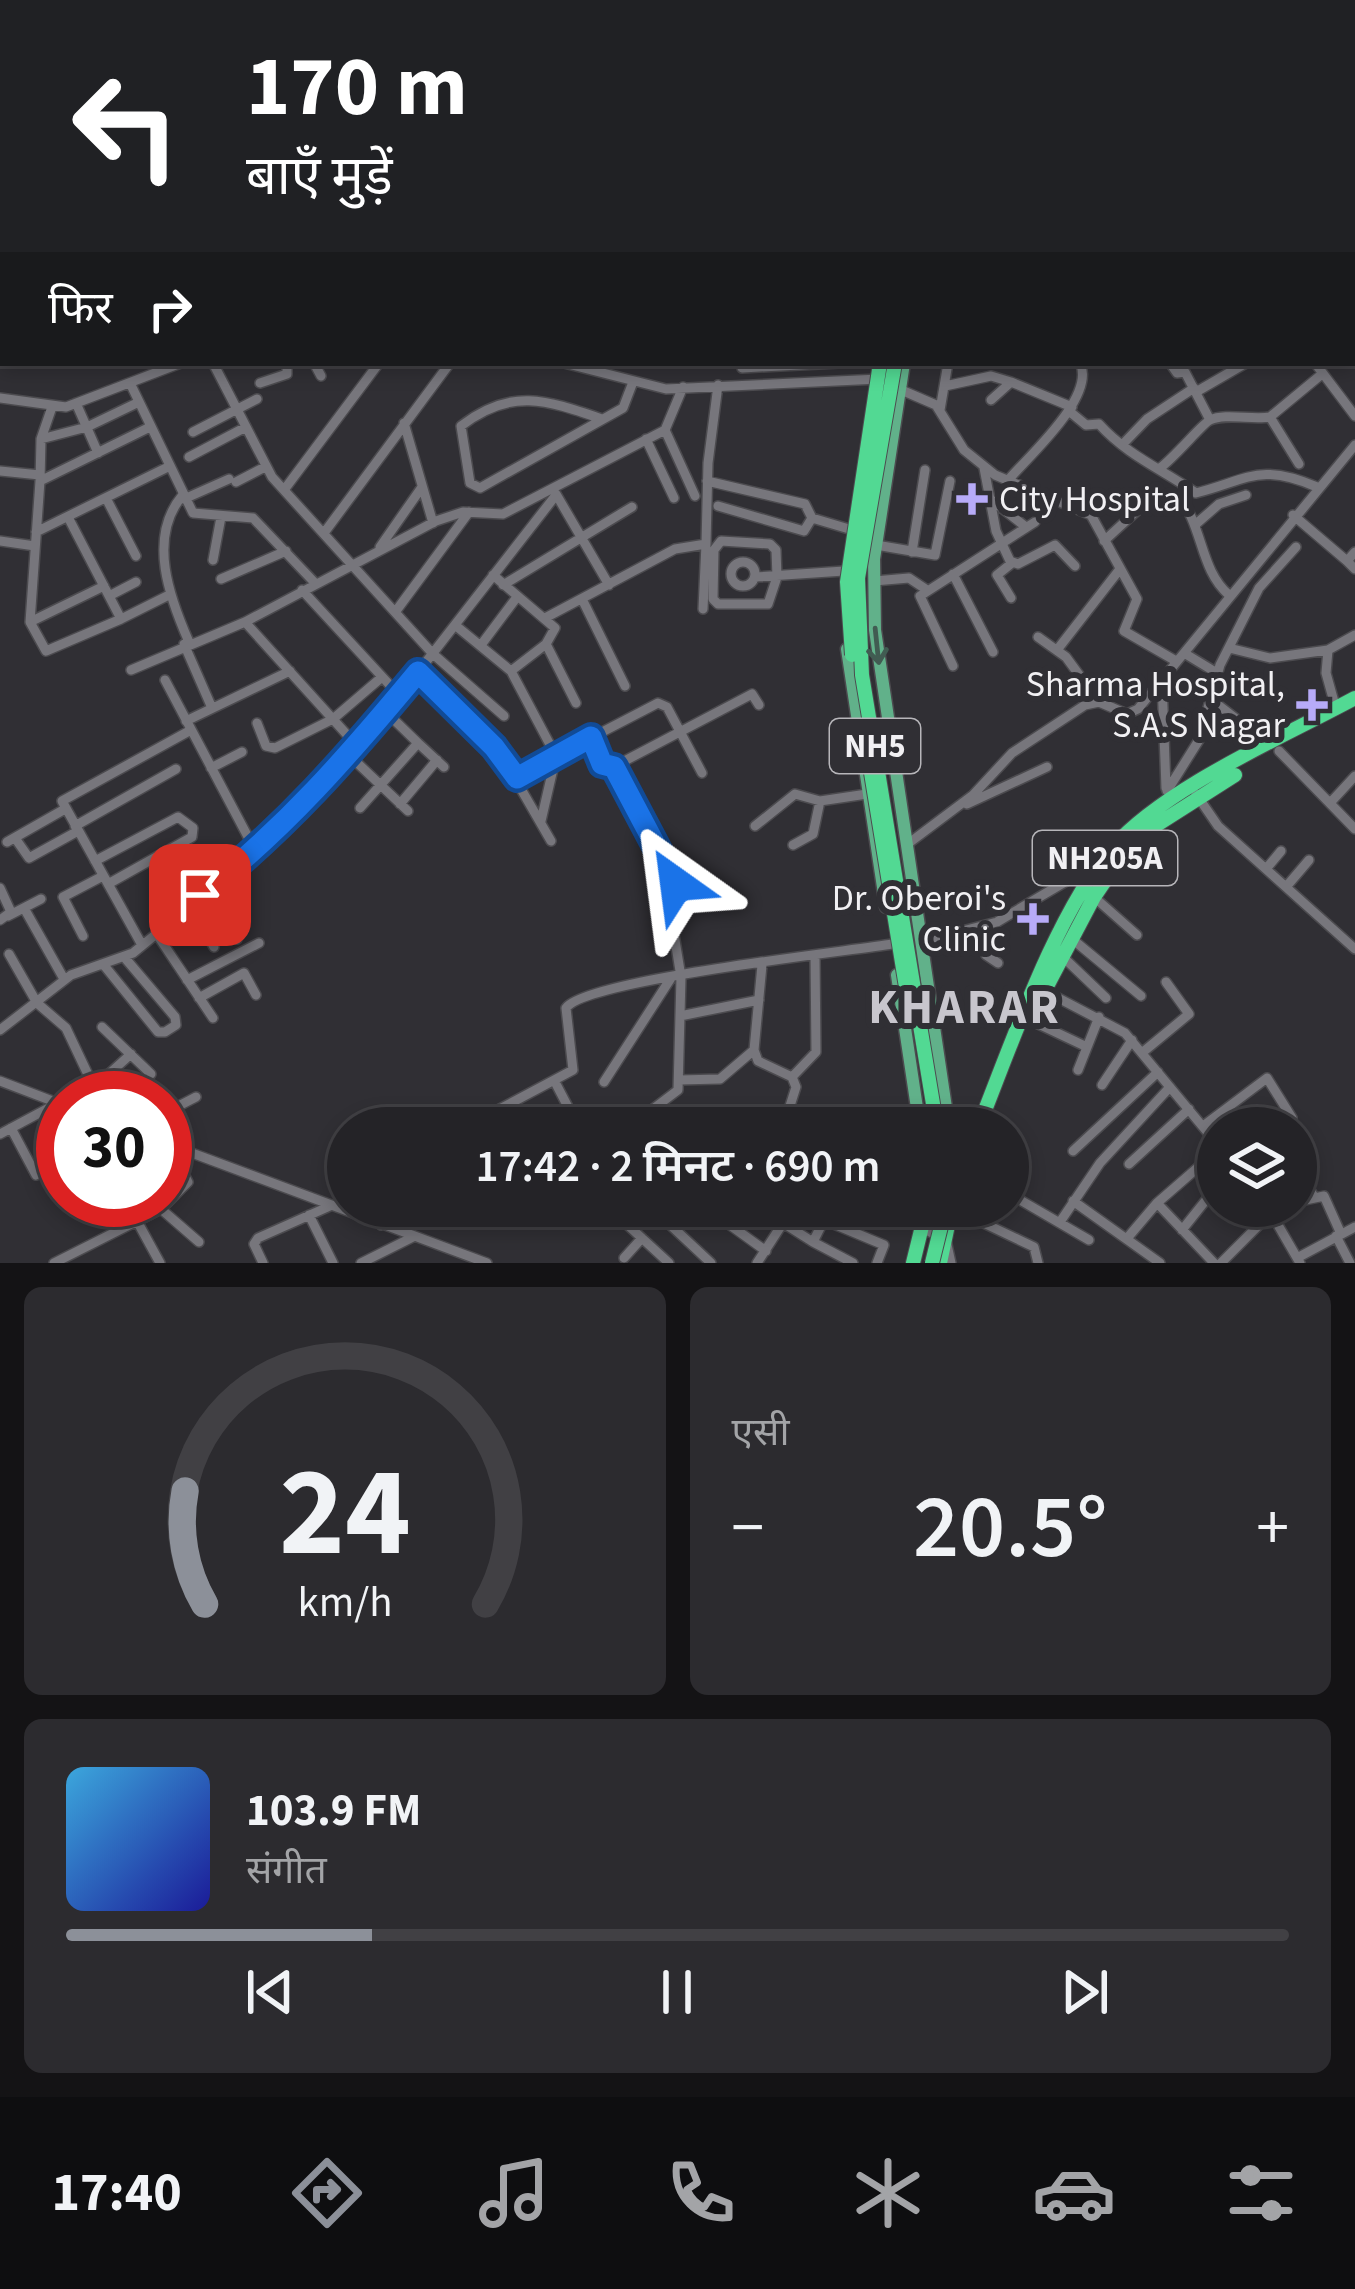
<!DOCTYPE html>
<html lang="hi">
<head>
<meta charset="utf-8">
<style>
	body { margin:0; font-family:"Source Sans 3","Noto Sans Devanagari",sans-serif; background:#2c2b2f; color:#f1f3f6; height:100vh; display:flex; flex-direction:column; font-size:45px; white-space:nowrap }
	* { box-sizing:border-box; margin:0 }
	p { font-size:39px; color:#a3a4a7 }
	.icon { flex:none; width:66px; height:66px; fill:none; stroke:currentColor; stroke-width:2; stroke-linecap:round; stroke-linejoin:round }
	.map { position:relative; height:1263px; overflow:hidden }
	.drawer { display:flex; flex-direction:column; gap:24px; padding:24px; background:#141315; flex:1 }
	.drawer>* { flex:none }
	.banner { position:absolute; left:0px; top:0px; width:1356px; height:366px; box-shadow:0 6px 18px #0003,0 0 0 3px #414044; background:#202124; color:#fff; overflow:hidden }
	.controls { position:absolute; left:1197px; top:1107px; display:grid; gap:24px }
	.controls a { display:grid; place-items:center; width:120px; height:120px; border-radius:50%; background:#242327; box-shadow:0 6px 18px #0003,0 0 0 3px #414044; font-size:60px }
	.speed { position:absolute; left:36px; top:1071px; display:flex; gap:24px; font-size:60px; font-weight:700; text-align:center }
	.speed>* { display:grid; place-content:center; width:156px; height:156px; border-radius:50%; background:#242327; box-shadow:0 6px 18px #0003,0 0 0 3px #414044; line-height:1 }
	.speed .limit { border:18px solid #d22; background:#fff; color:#111 }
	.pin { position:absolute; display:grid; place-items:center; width:102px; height:102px; color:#fff; margin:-51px; border-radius:24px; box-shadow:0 6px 18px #0006 }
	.me { position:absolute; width:132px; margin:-66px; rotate:329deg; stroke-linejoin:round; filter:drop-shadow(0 0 9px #0008) }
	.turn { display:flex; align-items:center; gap:42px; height:252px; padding:0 48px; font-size:54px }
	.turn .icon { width:156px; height:156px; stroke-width:2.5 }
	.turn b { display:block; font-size:84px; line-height:102px }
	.then { display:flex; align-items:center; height:114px; padding:0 48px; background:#0003; gap:24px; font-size:45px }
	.big { font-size:90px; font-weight:600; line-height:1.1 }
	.drawer .widget { flex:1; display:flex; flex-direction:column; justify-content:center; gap:18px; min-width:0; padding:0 42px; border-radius:18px; background:#2c2b2f }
	.drawer .dial { align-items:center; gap:0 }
	.dial svg { height:312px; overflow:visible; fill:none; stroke:#414044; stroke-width:7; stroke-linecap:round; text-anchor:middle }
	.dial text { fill:#f1f3f6; stroke:none }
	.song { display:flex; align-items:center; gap:36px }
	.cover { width:144px; height:144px; border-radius:18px; background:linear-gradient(135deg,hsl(200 70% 55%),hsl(240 70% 35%)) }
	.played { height:12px; border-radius:6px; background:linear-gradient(90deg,#8c9099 25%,#414044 25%) }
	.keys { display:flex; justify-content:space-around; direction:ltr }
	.heat { display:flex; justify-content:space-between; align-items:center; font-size:66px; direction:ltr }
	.drawer .tiles { flex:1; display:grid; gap:24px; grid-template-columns:1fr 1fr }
	.widget:last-child { grid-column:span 2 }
	.trip { position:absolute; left:327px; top:1107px; width:702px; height:120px; border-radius:60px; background:#242327; box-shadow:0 6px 18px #0003,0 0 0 3px #414044; font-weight:600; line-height:120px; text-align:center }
	.tabs { display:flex; height:192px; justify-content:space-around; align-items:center; background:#0e0e10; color:#a3a4a7 }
	.tabs .icon { width:84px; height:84px }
	.tabs .selected { color:#8c9099 }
	.tabs b { font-size:54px; color:#f1f3f6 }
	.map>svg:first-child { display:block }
</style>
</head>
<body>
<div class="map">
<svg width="1355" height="1263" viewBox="0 0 1355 1263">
	<rect width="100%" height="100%" fill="#302f34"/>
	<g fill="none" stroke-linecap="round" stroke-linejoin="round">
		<g stroke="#4c4b4f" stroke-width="12">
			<path id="minor" d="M166 0 167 3
				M471 0 473 3
				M583 0 584 3
				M630 0 632 3
				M709 0 711 3
				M759 0 761 3
				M1053 0 1056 3
				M1155 0 1158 3
				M1261 0 1262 3
				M1310 0 1311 3
				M1346 0 1348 3
				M12 3 18 0
				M103 3 109 0
				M199 3 205 0
				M280 3 286 0
				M381 3 383 0
				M482 3 488 0
				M1237 3 1240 0
				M0 10 3 8
				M1353 13 1355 17
				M0 62 3 60
				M1353 127 1355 124
				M0 132 3 138
				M0 157 3 156
				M1353 210 1355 209
				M0 220 3 214
				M1353 262 1355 261
				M1353 332H1355
				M213 363 272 477 433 654 504 716
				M314 363 321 376
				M564 363 666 389 879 379
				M1170 363 1177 373 1185 372 1210 420
				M1315 363 1355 416
				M742 368 838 363
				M1011 382 1072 407
				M130 383 193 513 253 518 315 583
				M260 383 287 374V363
				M945 386 991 376 1011 382 991 400
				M899 389 936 405 964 450 995 475 1091 515 1137 599 1124 631 1176 661
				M1196 392 1246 363
				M0 398 66 407 181 363
				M76 403 98 453
				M52 407 41 439 40 481 150 427
				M940 410 948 363
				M1069 411 1086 425 1099 424C1128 456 1162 469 1196 493 1248 480 1259 462 1317 487
				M1270 417 1322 374
				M602 419C547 400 511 387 461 426L470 483 480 488 623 408 633 382
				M404 423 433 523
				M665 430 695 496
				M193 432 257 399
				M41 439 87 427 139 402
				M646 439 674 498
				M1122 445 1147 419 1194 388
				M189 457 244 428
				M984 468 996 531 1010 561 1018 564 1055 545 1075 566
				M1160 468C1174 458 1204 422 1210 420 1225 413 1252 420 1270 417L1299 464
				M0 471 40 475
				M1010 478C1031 454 1096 396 1080 363
				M40 481 30 622 104 586
				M707 481 805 504 812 518 804 531 718 506
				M236 482 265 467
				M284 490 379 363
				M556 494 609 585
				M182 496C147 538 170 599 189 642
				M106 498 136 556
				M989 498 1026 527
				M184 499 229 479
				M1293 515 1347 561
				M812 518 849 529
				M69 519 121 619 169 595
				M1196 524 1219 504 1246 495
				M36 532 168 467
				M324 533 450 363
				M0 541 35 546
				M721 541 770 544 776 550 777 577 768 604H718L713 599 714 550Z
				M1104 541 1142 506 1177 494C1204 526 1199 569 1229 595
				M876 545 935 555 950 481
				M380 547 422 487
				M912 552 925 470
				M1355 552 1347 561 1355 569
				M213 560 221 517
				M731 574a12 12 0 1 1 24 0a12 12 0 1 1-24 0Z
				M953 574 993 652
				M493 575 555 628 546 644 576 703
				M755 577 844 571
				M221 579 286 551
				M874 581 909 578 927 590
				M503 585 632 507
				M302 590 399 695
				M109 596 136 582
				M1011 598 997 575 1012 563
				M582 599 625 686
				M703 609 706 544
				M396 611 469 512
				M545 618 675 549 706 544 708 463 718 385
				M30 622 46 651 121 619
				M245 622 359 748
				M455 625 511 671 556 756 517 778
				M1038 637 1066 657 1099 702
				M184 644 212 708
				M481 645 517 597
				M1229 648 1270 658 1328 650 1326 673 1336 709
				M1057 650 1120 569
				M1328 650 1355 635
				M1184 653 1217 673
				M953 666 920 596 1035 522
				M131 670 245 622 436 521 463 512 503 514 665 430 683 387
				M511 671 546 644
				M418 672 502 756 551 841
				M165 680 256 852
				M1162 681 1166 788
				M1213 701 1239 721 1260 747
				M186 721 290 671
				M257 723 266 746 275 748 333 719 382 677
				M591 737 602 764 613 767 752 694 759 705
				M418 743 444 767
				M1279 751 1355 829
				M351 757 408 811
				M613 767 676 879 674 934 681 977 678 1090 628 1128
				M211 768 242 752
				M1167 791 1199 740 1220 665 1259 588 1296 547
				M1196 794 1218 826 1355 949
				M1330 803 1355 776
				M400 804 437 760
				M967 804 1047 767
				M360 808 418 743 386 712
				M541 821 556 756 658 703 667 707 702 773
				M75 826 176 769
				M755 826 795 794 820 801
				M15 838 29 858 78 831
				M7 842 65 809
				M909 843 973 795 1012 753 1085 705 1099 702 1127 714 1138 709 1355 445
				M793 845 813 834 820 801 867 794
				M176 847 200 895
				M95 861 178 817 193 828 192 837 108 884
				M1266 869 1281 851
				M1286 887 1309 860
				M0 888 11 912 0 920
				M209 888 237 939
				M1094 897 1137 935
				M190 904 214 947
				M24 908 64 979
				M8 916 41 899
				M981 929 986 955 998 963
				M156 933 213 1018
				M83 936 63 897 103 876
				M1071 938 1141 996
				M924 941 997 922 1075 876 1090 880
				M142 945 62 801 191 730
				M9 954 37 1003 66 1028 92 1083 100 1082 131 1054
				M1062 956 1106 998
				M103 964 158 1032H165L176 1025 175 1017 125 958
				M187 980 259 943
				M1041 989 1125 1033 1218 1145
				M199 998 244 973 256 995
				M680 1016 759 1000
				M1032 1021 1087 1047
				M102 1027 151 1074 124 1098
				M0 1030 71 975 133 953 266 844 359 748 556 495
				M754 1050 758 1061 792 1077 796 1087 783 1128
				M1143 1052 1189 1014 1166 982
				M1078 1070 1099 1017
				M792 1077 816 1052 815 956
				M679 1080 720 1079 754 1050 762 965
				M0 1081 63 1105
				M555 1082 579 1128
				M604 1082 671 978
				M96 1084 125 1096
				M1102 1085 1132 1040
				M165 1113 196 1097
				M1203 1126 1267 1078 1292 1118 1286 1128
				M11 1128 36 1175 63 1163
				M464 1128 573 1070 566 1008C585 980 843 952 892 944
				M0 1134 58 1103
				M165 1143 487 1263
				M169 1145 188 1182 161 1209 199 1242
				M1073 1151 1158 1072
				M1129 1164 1189 1109
				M1296 1166 1313 1195
				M1008 1193 1089 1240
				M1073 1201 1160 1263
				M1296 1202 1324 1196 1341 1234
				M1157 1203 1214 1263
				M621 1206 620 1218 669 1263
				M650 1206 711 1263
				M801 1206 824 1220
				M1267 1206 1300 1263
				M952 1208 1034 1247 1038 1263
				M709 1210 766 1251
				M309 1215 333 1263
				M664 1219 676 1206
				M137 1221 160 1263
				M1060 1222 1100 1163 1170 1087
				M729 1223 739 1206
				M783 1223 813 1242
				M381 1225 395 1206
				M924 1229 946 1240 951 1263
				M1182 1230 1218 1185
				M1129 1236 1157 1203 1218 1150
				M1336 1236 1350 1263
				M624 1258 642 1238
				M1297 1258 1355 1227
				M54 1263 161 1209
				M263 1263 254 1244 258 1238 330 1206
				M361 1263 413 1237
				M757 1263 794 1206
				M853 1263 813 1242 824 1220 884 1245 877 1263
				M1221 1263 1272 1212 1288 1206"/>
		</g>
		<g stroke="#4c4b4f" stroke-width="15">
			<path id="major" d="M923 3V0
				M951 3V0
				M904 363 874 559 875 630 949 1128
				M847 649 886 907
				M897 975 920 1128"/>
		</g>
		<g stroke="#4c4b4f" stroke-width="16">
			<path id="highway" d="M932 3V0
				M943 3V0
				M1045 990 1094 897 1133 840 1235 775
				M978 1128C1011 1046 1056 912 1113 847 1166 787 1283 737 1355 698
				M913 1263 927 1206
				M940 1263 952 1206"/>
		</g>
		<use href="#minor" stroke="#77767c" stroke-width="9"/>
		<use href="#major" stroke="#61b18a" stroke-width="12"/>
		<use href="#highway" stroke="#52d993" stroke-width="14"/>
		<g stroke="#4c4b4f" stroke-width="16" stroke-linecap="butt">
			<path id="highway-bridge" d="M895 363 858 578 862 675 937 1128
				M852 655 847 582 880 363
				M866 742 906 987
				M932 1263 946 1206"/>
		</g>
		<use href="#highway-bridge" stroke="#52d993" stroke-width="14"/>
	</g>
	<defs><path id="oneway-shaft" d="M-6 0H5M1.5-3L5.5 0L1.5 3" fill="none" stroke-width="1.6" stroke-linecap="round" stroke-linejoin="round" transform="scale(3)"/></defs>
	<use stroke="#415c52" href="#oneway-shaft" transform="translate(877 646) rotate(84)"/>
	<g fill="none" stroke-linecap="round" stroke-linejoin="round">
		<g stroke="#114b97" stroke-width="30">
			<path id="route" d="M200 895C285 829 350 754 418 672L494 747 517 778 591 737 602 764 614 767 676 884"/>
		</g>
		<use href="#route" stroke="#1a73e8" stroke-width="21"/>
	</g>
	<g fill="#b7abf8" stroke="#302f34" stroke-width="4.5">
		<path d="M966 481h12v12h12v12h-12v12h-12v-12h-12v-12h12z"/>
		<path d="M1306 687h12v12h12v12h-12v12h-12v-12h-12v-12h12z"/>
		<path d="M1027 901h12v12h12v12h-12v12h-12v-12h-12v-12h12z"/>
	</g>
	<g text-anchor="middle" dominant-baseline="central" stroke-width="12" stroke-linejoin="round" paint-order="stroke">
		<g fill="#302f34" stroke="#b7b6ba" stroke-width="3">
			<rect x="830" y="719" width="90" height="54" rx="9"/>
			<rect x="1033" y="831" width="144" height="54" rx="9"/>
		</g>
		<g font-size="33" font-weight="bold" fill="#f1f0f3">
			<text x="875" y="746">NH5</text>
			<text x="1105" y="858">NH205A</text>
		</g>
		<g font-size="36" fill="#f1f0f3" stroke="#302f34" text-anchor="end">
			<text x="999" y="499" text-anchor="start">City Hospital</text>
			<text x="1285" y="684">Sharma Hospital,<tspan x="1285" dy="41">S.A.S Nagar</tspan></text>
			<text x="1006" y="898">Dr. Oberoi's<tspan x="1006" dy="41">Clinic</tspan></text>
		</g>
		<g font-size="48" font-weight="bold" letter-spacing="3" fill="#c8c6cd" stroke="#302f34">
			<text x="965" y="1008">KHARAR</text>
		</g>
	</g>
</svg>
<div class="controls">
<a><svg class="icon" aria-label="layers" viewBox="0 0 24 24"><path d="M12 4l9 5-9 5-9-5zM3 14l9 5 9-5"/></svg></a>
</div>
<div class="speed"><div class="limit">30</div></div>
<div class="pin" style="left:200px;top:895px;background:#d93025"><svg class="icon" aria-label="arrive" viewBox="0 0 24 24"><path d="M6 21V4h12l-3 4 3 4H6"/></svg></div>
<svg class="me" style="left:676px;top:884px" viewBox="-20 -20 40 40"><path d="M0-17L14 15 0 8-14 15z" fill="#1a73e8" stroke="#fff" stroke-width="4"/></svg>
<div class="trip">17:42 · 2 मिनट · 690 m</div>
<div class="banner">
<div class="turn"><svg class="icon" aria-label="left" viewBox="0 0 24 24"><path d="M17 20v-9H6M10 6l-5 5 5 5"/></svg><div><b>170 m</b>बाएँ मुड़ें</div></div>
<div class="then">फिर<svg class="icon" aria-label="right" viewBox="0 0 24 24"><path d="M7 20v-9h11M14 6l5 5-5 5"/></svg></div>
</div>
</div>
<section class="drawer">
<div class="tiles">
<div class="widget dial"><svg viewBox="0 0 100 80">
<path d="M14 69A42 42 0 1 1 86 69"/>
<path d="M14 69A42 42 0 0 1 9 40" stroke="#8c9099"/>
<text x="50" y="56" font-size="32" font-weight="700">24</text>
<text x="50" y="72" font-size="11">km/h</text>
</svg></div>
<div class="widget"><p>एसी</p>
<div class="heat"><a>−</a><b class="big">20.5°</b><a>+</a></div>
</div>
<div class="widget">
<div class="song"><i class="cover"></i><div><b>103.9 FM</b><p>संगीत</p></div></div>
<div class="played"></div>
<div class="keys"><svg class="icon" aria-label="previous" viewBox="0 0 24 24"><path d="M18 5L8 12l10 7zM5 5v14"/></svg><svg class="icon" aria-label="pause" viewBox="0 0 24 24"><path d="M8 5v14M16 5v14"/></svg><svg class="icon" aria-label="next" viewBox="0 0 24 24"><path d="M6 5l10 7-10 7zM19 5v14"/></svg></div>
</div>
</div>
</section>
<nav class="tabs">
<b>17:40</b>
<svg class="icon selected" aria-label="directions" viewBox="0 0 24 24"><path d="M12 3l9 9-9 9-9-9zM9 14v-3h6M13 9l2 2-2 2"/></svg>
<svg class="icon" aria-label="music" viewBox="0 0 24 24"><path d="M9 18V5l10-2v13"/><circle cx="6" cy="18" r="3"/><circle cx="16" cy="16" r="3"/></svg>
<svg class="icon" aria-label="phone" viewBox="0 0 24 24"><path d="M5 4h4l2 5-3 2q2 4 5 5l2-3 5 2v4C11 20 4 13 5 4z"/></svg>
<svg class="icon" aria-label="climate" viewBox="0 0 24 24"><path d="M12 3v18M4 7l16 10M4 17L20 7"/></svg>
<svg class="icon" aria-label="car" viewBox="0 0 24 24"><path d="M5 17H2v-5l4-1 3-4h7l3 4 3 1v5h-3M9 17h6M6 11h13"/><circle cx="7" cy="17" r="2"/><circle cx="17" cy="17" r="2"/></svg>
<svg class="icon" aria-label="filters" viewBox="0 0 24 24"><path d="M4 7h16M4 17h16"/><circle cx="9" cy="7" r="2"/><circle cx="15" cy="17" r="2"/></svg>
</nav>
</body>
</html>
